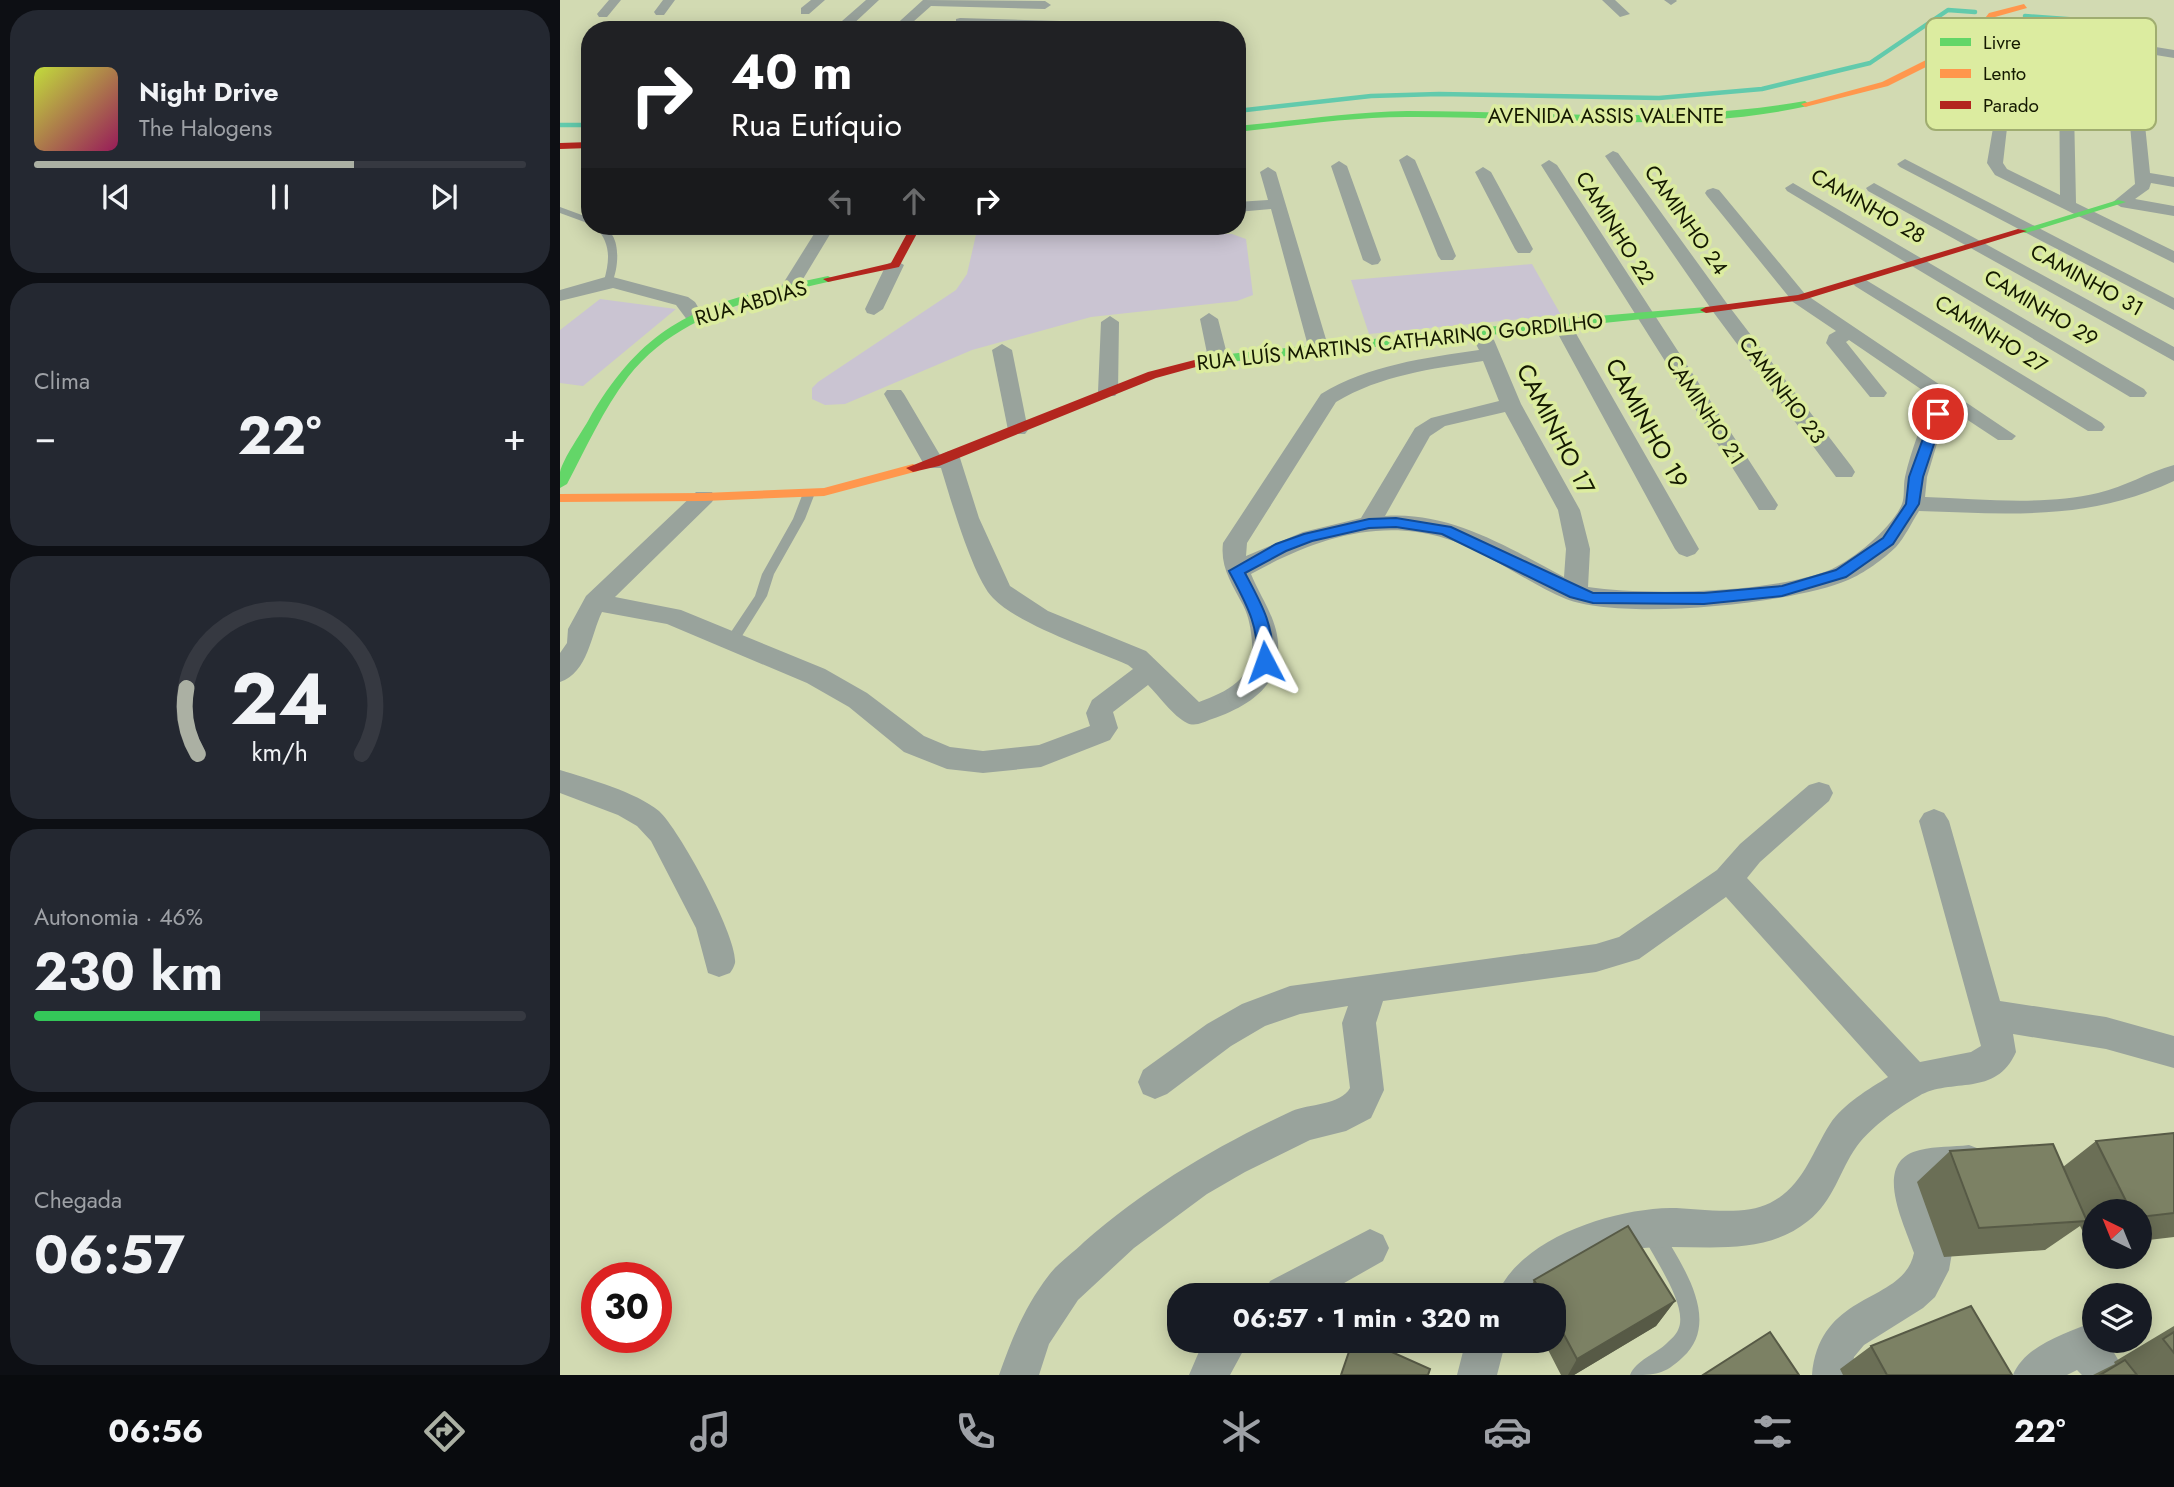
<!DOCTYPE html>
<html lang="pt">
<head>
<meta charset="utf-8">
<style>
	body { margin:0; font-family:Jost,sans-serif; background:#242831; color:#f1f3f6; height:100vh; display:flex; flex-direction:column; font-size:26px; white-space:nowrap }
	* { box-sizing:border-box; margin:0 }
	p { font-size:23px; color:#9ea1a6 }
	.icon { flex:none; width:38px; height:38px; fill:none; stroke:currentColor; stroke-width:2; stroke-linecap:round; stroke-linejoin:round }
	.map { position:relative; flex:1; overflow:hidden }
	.details { display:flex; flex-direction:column; gap:10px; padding:10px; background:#0d0f14; width:560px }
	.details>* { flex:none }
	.top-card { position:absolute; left:21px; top:21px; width:665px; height:214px; border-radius:28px; box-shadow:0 4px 18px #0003; background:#202124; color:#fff; overflow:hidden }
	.needle { width:46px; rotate:317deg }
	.tools { position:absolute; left:1522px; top:1199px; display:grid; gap:14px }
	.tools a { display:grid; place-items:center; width:70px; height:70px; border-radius:50%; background:#171b24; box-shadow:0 4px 18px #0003; font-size:35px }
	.speed { position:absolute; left:21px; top:1262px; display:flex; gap:14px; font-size:35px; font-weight:700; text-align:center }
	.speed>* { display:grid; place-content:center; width:91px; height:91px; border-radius:50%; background:#171b24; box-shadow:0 4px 18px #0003; line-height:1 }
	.speed .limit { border:10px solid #d22; background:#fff; color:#111 }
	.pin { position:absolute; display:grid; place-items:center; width:60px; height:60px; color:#fff; margin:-30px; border:4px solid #fff; border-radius:50%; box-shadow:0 2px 7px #0007 }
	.me { position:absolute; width:77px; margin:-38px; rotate:356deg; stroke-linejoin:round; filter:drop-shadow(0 0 5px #0008) }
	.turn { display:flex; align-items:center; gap:24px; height:147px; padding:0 35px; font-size:32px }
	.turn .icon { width:91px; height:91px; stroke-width:2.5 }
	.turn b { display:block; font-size:49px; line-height:60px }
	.lanes { display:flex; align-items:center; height:66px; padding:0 35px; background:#0003; justify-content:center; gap:35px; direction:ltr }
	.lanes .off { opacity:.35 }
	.big { font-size:52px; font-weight:700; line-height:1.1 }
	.details .card { flex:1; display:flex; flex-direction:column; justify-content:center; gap:10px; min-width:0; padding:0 24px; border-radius:28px; background:#242831 }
	.details .dial { align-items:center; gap:0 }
	.dial svg { height:182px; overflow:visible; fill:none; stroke:#363941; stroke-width:7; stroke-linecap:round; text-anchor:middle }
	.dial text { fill:#f1f3f6; stroke:none }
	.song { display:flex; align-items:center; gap:21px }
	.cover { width:84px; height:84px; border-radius:10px; background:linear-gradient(135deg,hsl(70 70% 55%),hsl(330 70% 35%)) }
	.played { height:7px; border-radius:4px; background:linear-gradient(90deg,#abb0a3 65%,#363941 65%) }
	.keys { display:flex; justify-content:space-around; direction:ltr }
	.heat { display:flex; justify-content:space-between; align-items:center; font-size:38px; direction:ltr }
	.charge { height:10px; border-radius:5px; background:linear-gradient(90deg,#34c759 46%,#363941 0) }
	.trip { position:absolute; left:607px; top:1283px; width:399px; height:70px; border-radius:28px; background:#171b24; box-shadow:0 4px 18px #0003; font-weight:700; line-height:70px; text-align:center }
	.tabs { display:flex; height:112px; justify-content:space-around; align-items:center; background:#090b0e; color:#9ea1a6 }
	.tabs .icon { width:49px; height:49px }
	.tabs .on { color:#abb0a3 }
	.tabs b { font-size:32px; color:#f1f3f6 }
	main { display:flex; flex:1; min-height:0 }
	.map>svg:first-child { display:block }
</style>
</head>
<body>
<main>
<section class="details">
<div class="card">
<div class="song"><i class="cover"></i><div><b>Night Drive</b><p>The Halogens</p></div></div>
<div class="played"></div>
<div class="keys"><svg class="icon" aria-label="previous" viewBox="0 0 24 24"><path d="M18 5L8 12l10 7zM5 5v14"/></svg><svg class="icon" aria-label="pause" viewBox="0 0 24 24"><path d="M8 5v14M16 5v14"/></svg><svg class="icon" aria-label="next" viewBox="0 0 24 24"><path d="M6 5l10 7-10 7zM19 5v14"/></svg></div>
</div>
<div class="card"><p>Clima</p>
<div class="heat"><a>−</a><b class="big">22°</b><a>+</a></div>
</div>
<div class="card dial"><svg viewBox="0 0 100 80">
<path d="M14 69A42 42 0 1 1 86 69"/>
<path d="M14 69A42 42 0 0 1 9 40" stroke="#abb0a3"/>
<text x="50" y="56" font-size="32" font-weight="700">24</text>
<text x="50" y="72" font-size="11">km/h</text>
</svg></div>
<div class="card"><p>Autonomia · 46%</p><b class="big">230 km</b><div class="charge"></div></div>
<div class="card"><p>Chegada</p><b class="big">06:57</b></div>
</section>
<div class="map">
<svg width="1614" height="1375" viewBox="0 0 1614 1375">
	<rect width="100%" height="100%" fill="#d2dab2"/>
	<path fill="#cac4d2" d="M418 226H571L613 233 672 234 686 239 693 295 677 301 531 317 412 350 285 404 265 405 252 399V388L258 382 396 290 407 274Z
		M972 264 1001 315 809 334 791 280Z
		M40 299 116 309 23 386 0 383V330Z"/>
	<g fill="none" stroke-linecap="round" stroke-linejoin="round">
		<path stroke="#62caac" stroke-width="4.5" d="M1465 16 1576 24
			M677 111 811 96 879 94 1099 98 1202 89 1310 63 1388 10 1415 12
			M0 125H30"/>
		<path fill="#99a39c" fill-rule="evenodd" d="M0 207 30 218V224L0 213Z
			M35 226C62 226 60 264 52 283L44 281C50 258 51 244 35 226Z
			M249 489 255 493 245 519 214 574 207 596 177 644H167L165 641 195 596 202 574 233 519 243 493Z
			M1092 1223 1099 1226C1120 1262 1163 1320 1123 1357 1104 1375 1096 1375 1070 1375 1076 1360 1096 1354 1107 1343 1111 1339 1116 1335 1118 1330 1130 1306 1091 1255 1082 1233L1085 1226Z"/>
		<path fill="#99a39c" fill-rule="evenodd" d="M49 0H61L47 17H39L37 14Z
			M103 0H115L104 15H96L94 12Z
			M251 0H265L249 14H241V8Z
			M306 0H319L290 27H282V21Z
			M363 0 485 1 491 5 485 9 371 6 344 30H330Z
			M1042 0H1055L1070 14 1060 17Z
			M1104 0H1116L1117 1 1111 5Z
			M400 18 535 22 541 26 534 30 396 25V19Z
			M1418 29 1453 36 1553 40 1614 50V58L1553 48 1453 44 1414 36 1412 33Z
			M1506 59 1513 63 1516 203 1614 251V263L1435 175 1427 163 1433 128 1440 124 1445 125 1447 128 1443 163 1447 169 1500 195 1499 63Z
			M1573 73 1580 77 1590 173 1614 177V187L1591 183 1589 189 1575 199 1614 206V216L1561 207 1553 202 1575 184 1566 77Z
			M1053 151 1058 153 1168 305 1292 467 1295 472 1292 477H1276L1154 313 1045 156Z
			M847 155 855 160 896 256 893 260H881L878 256 839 160Z
			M1345 159 1614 298V310L1340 167 1337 164Z
			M989 160 997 165 1218 505 1215 510H1199L1196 505 981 165Z
			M779 161 787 166 821 260 818 264 812 265 803 260 771 166Z
			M708 167 716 172 768 346 765 350H751L748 346 711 209 677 212V202L708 200 700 172Z
			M923 167 931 172 973 249 970 253H958L955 249 915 172Z
			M1233 183 1584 389 1587 393 1584 397H1570L1227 191 1225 188Z
			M1314 183 1614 347V361L1308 191 1306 188Z
			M1153 188 1159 190 1245 294 1456 436 1452 440H1438L1388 407 1367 477 1365 497C1422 499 1482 506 1538 493 1565 487 1588 472 1614 465V481C1529 521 1450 514 1359 511 1352 522 1345 537 1336 547 1325 558 1303 574 1288 580 1233 604 1061 621 1006 599 956 578 913 539 857 532 797 524 742 546 691 574 702 601 721 623 718 655 715 691 683 708 652 719 644 722 635 727 627 723 613 716 599 696 588 685L553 712 558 728 550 740 481 767 423 773 387 769 344 752 289 707 247 683 107 624 42 612C31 634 28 673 0 682V653L7 643 8 629 26 596 136 492H152L155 497 152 502 55 597 121 610 265 669 307 693 364 736 390 747 423 751 479 745 530 726 526 713 532 700 573 669 568 665C532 649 459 625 433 598 413 578 390 497 381 468H366L324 394 327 390H341L344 394 380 455 389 451 397 453 400 458 419 518 450 586 488 611 586 651 639 702C669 691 695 678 692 642 691 629 689 617 683 605 672 584 660 567 663 543L761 394C809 365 864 358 919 350L914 340 924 334 934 340 961 404 1020 510 1030 549 1028 587C1087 596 1216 593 1272 569 1295 558 1332 528 1342 504 1345 496 1343 486 1345 477 1351 450 1363 422 1371 396L1289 340 1286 342 1327 393 1324 397H1310L1266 343 1269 335 1276 331 1233 302 1147 196 1145 193 1147 190ZM923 361 939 401 871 418 855 428 801 518 743 532 686 556 687 543 776 402C821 375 871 369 923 361ZM945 412 998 510 1006 549 1004 577C949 548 890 511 825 516L870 436 885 426Z
			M259 226H275L234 294H222L219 290Z
			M335 260 344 265 323 309 314 315 307 313 305 309 326 265Z
			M49 276 128 297 135 302 144 317 142 321H128L116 305 53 288 0 301V290Z
			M1301 277 1542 423 1545 427 1542 431H1528L1295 286 1292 282Z
			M649 313 658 319 668 358 665 362H651L648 358 640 319Z
			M550 316 559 322 558 392 555 396H541L538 392 541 322Z
			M1001 317 1010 323 1139 549 1135 554 1127 557 1119 554 1115 549 992 323Z
			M442 344 452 350 468 430 465 434H451L448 430 432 350Z
			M0 770C29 779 76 792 99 811 119 829 178 937 175 963 174 967 172 970 170 973L159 977 148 973 136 928 91 841 77 826 58 815 0 793Z
			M1259 782 1269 785 1273 793 1269 801 1200 862 1187 878 1360 1062 1411 1052 1421 1046 1359 821 1364 813 1374 809 1384 813 1389 821 1440 1001 1546 1017 1614 1036V1068L1546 1049 1453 1034 1456 1052C1436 1098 1391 1077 1359 1096 1338 1108 1312 1126 1297 1146 1279 1171 1274 1201 1248 1221 1194 1265 1120 1237 1057 1252 1038 1257 1020 1265 1005 1277 998 1282 991 1291 984 1294 977 1298 947 1295 937 1295 960 1238 1053 1209 1110 1208 1140 1208 1182 1217 1210 1203 1243 1187 1252 1152 1270 1124 1283 1104 1309 1089 1328 1077L1166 897 1079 959 1036 972 823 1001 816 1023 824 1090 811 1118 786 1131 750 1140 685 1172 647 1194 574 1248 518 1300 489 1344 479 1375H439C452 1338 465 1306 489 1275 498 1263 513 1253 524 1242 587 1187 656 1146 732 1111 748 1104 781 1105 790 1088L782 1023 788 1006 740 1014 705 1026 671 1046 607 1094 595 1099 583 1094 578 1082 583 1070 647 1024 682 1004 730 986 1036 944 1059 937 1157 870 1180 844 1249 785Z
			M1409 1145 1422 1150 1427 1163 1422 1176 1409 1181 1369 1185 1392 1253 1389 1270 1375 1297 1363 1308 1304 1345 1294 1357 1292 1375H1252C1260 1289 1343 1305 1354 1253 1344 1223 1311 1161 1360 1150 1376 1146 1393 1147 1409 1145Z
			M810 1229 823 1235 829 1248 823 1261 763 1295H705L710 1281Z
			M1535 1321V1340H1558L1553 1351 1567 1375H1522L1517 1370 1507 1375H1453C1466 1344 1506 1334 1535 1321Z
			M644 1340H689L670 1375H629Z
			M906 1340H946L937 1375H897Z"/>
		<path fill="#63d668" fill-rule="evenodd" d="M1245 101 1249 104 1248 106C1116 135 980 116 846 117 790 117 733 126 677 132V126C734 121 790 112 847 111 984 111 1108 125 1245 101Z
			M1558 200 1566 202 1466 233 1457 231Z
			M268 276 273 279 272 281C196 299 119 312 68 377 43 410 26 448 7 484L0 488C0 483 0 477 0 472 4 457 20 435 28 421 90 312 153 301 268 276Z
			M1146 307 1152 310 1150 312 650 364 644 360 650 356 1014 318Z"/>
		<path fill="#ff974d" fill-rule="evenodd" d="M1464 4 1467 8 1435 17 1421 35 1380 60 1328 86 1245 107 1241 104 1322 82 1374 56 1415 31 1429 13Z
			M353 464 360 468 358 471 264 496 144 501 0 502V494L144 493 264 488Z"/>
		<path fill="#b3261e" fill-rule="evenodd" d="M30 142V148L0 149V143Z
			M351 226H361L339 267 268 282 263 279 331 263Z
			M1458 229 1467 231 1243 300 1146 313 1140 310 1146 307 1238 295Z
			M650 356 656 360 654 362 596 378 379 466 353 472 346 468 588 372Z"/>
	</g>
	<path fill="#6b6f56" d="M1614 1133V1237L1580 1241V1211H1535V1246H1530L1520 1226 1485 1250 1384 1257 1357 1182 1390 1151 1503 1167 1536 1141Z
		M974 1280 1115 1301 1096 1326 1014 1375H1001L983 1340H994V1295H968Z
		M1614 1326V1375H1533L1555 1364 1554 1362Z
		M1311 1346 1452 1375H1283L1280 1369Z"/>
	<path fill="#575a46" d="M1115 1301 1096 1326 1014 1375H1008L1017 1359Z"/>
	<path fill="#7c8164" stroke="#575a46" stroke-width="2" d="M1614 1133V1213L1580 1217V1211H1571L1536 1141Z
		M1493 1144 1527 1221 1419 1228 1390 1151Z
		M1068 1226 1115 1301 1017 1359 994 1316V1295H983L974 1280Z
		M1411 1306 1452 1375H1327L1311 1346Z
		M1210 1332 1239 1375H1143Z
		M1614 1332V1353L1603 1339Z
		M793 1340H805L870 1369 868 1375H781Z
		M1565 1360 1577 1375H1540Z"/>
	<path fill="#1a73e8" stroke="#114b97" stroke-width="2" d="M1378 410 1384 414 1363 477 1359 504 1333 544 1286 577 1222 596 1144 604 1033 603 1010 597 882 534 836 527 809 528 752 541 726 551 685 573C702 605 714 625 713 662L705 668 697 662C699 624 686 604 669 571L716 544 744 534 809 519 836 518 891 527 1033 593H1144L1222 586 1276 570 1323 538 1346 504 1349 477 1372 414Z"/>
	<g text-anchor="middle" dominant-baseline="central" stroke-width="7" stroke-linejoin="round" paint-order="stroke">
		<g font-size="21" fill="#141900" stroke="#dceca0">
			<text x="1046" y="116">AVENIDA ASSIS VALENTE</text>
			<text transform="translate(1308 206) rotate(30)">CAMINHO 28</text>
			<text transform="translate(1126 220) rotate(55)">CAMINHO 24</text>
			<text transform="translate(1055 228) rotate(58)">CAMINHO 22</text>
			<text transform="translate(1527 280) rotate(29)">CAMINHO 31</text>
			<text transform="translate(191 303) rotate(-16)">RUA ABDIAS</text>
			<text transform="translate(1481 308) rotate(31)">CAMINHO 29</text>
			<text transform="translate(1431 334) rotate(32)">CAMINHO 27</text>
			<text transform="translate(840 342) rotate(-6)">RUA LUÍS MARTINS CATHARINO GORDILHO</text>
			<text transform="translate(1222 390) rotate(53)">CAMINHO 23</text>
			<text transform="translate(1145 410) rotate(57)">CAMINHO 21</text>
		</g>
		<g font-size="24" fill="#141900" stroke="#dceca0">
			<text transform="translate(1087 423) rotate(61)">CAMINHO 19</text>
			<text transform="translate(996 429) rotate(63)">CAMINHO 17</text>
		</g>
	</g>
	<rect x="1366" y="18" width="230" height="112" rx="10" fill="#dceca0" stroke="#a0ad70" stroke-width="2"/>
	<rect x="1380" y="38" width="31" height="8" fill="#63d668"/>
	<rect x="1380" y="69" width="31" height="9" fill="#ff974d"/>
	<rect x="1380" y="101" width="31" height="8" fill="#b3261e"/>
	<g font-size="19" fill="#141900">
		<text x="1423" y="49">Livre</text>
		<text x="1423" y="80">Lento</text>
		<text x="1423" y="112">Parado</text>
	</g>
</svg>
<div class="tools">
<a><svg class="needle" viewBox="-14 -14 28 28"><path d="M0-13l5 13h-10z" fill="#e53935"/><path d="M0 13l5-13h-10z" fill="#9ea1a6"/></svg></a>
<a><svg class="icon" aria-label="layers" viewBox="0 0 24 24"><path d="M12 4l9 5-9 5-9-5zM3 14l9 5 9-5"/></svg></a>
</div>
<div class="speed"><div class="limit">30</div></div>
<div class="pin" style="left:1378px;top:414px;background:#d93025"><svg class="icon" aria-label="arrive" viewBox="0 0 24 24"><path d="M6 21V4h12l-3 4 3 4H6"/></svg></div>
<svg class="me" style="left:705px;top:662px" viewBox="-20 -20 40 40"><path d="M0-17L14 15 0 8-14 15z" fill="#1a73e8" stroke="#fff" stroke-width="4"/></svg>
<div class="trip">06:57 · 1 min · 320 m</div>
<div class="top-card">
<div class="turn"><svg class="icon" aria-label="right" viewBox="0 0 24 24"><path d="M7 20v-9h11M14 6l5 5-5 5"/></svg><div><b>40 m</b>Rua Eutíquio</div></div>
<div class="lanes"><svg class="icon off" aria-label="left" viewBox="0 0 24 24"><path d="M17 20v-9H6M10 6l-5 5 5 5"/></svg><svg class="icon off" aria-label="ahead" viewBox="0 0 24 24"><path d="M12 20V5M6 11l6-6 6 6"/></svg><svg class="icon" aria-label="right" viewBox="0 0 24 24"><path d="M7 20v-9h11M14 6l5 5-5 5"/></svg></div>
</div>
</div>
</main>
<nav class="tabs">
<b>06:56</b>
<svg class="icon on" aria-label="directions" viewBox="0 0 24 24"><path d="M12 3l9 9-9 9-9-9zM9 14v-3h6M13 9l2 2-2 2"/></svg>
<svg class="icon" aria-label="music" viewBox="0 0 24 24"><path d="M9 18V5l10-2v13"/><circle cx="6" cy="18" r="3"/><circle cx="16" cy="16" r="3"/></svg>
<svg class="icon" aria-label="phone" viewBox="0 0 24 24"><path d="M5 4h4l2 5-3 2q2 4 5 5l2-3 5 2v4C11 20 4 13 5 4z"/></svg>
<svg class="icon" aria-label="climate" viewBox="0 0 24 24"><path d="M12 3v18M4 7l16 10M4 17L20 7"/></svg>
<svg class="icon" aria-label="car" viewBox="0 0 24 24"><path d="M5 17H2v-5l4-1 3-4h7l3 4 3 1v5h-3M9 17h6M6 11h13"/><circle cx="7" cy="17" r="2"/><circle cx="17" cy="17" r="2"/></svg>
<svg class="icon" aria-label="filters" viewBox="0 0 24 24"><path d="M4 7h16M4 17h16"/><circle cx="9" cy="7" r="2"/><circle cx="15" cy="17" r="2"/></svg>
<b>22°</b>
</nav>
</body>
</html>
